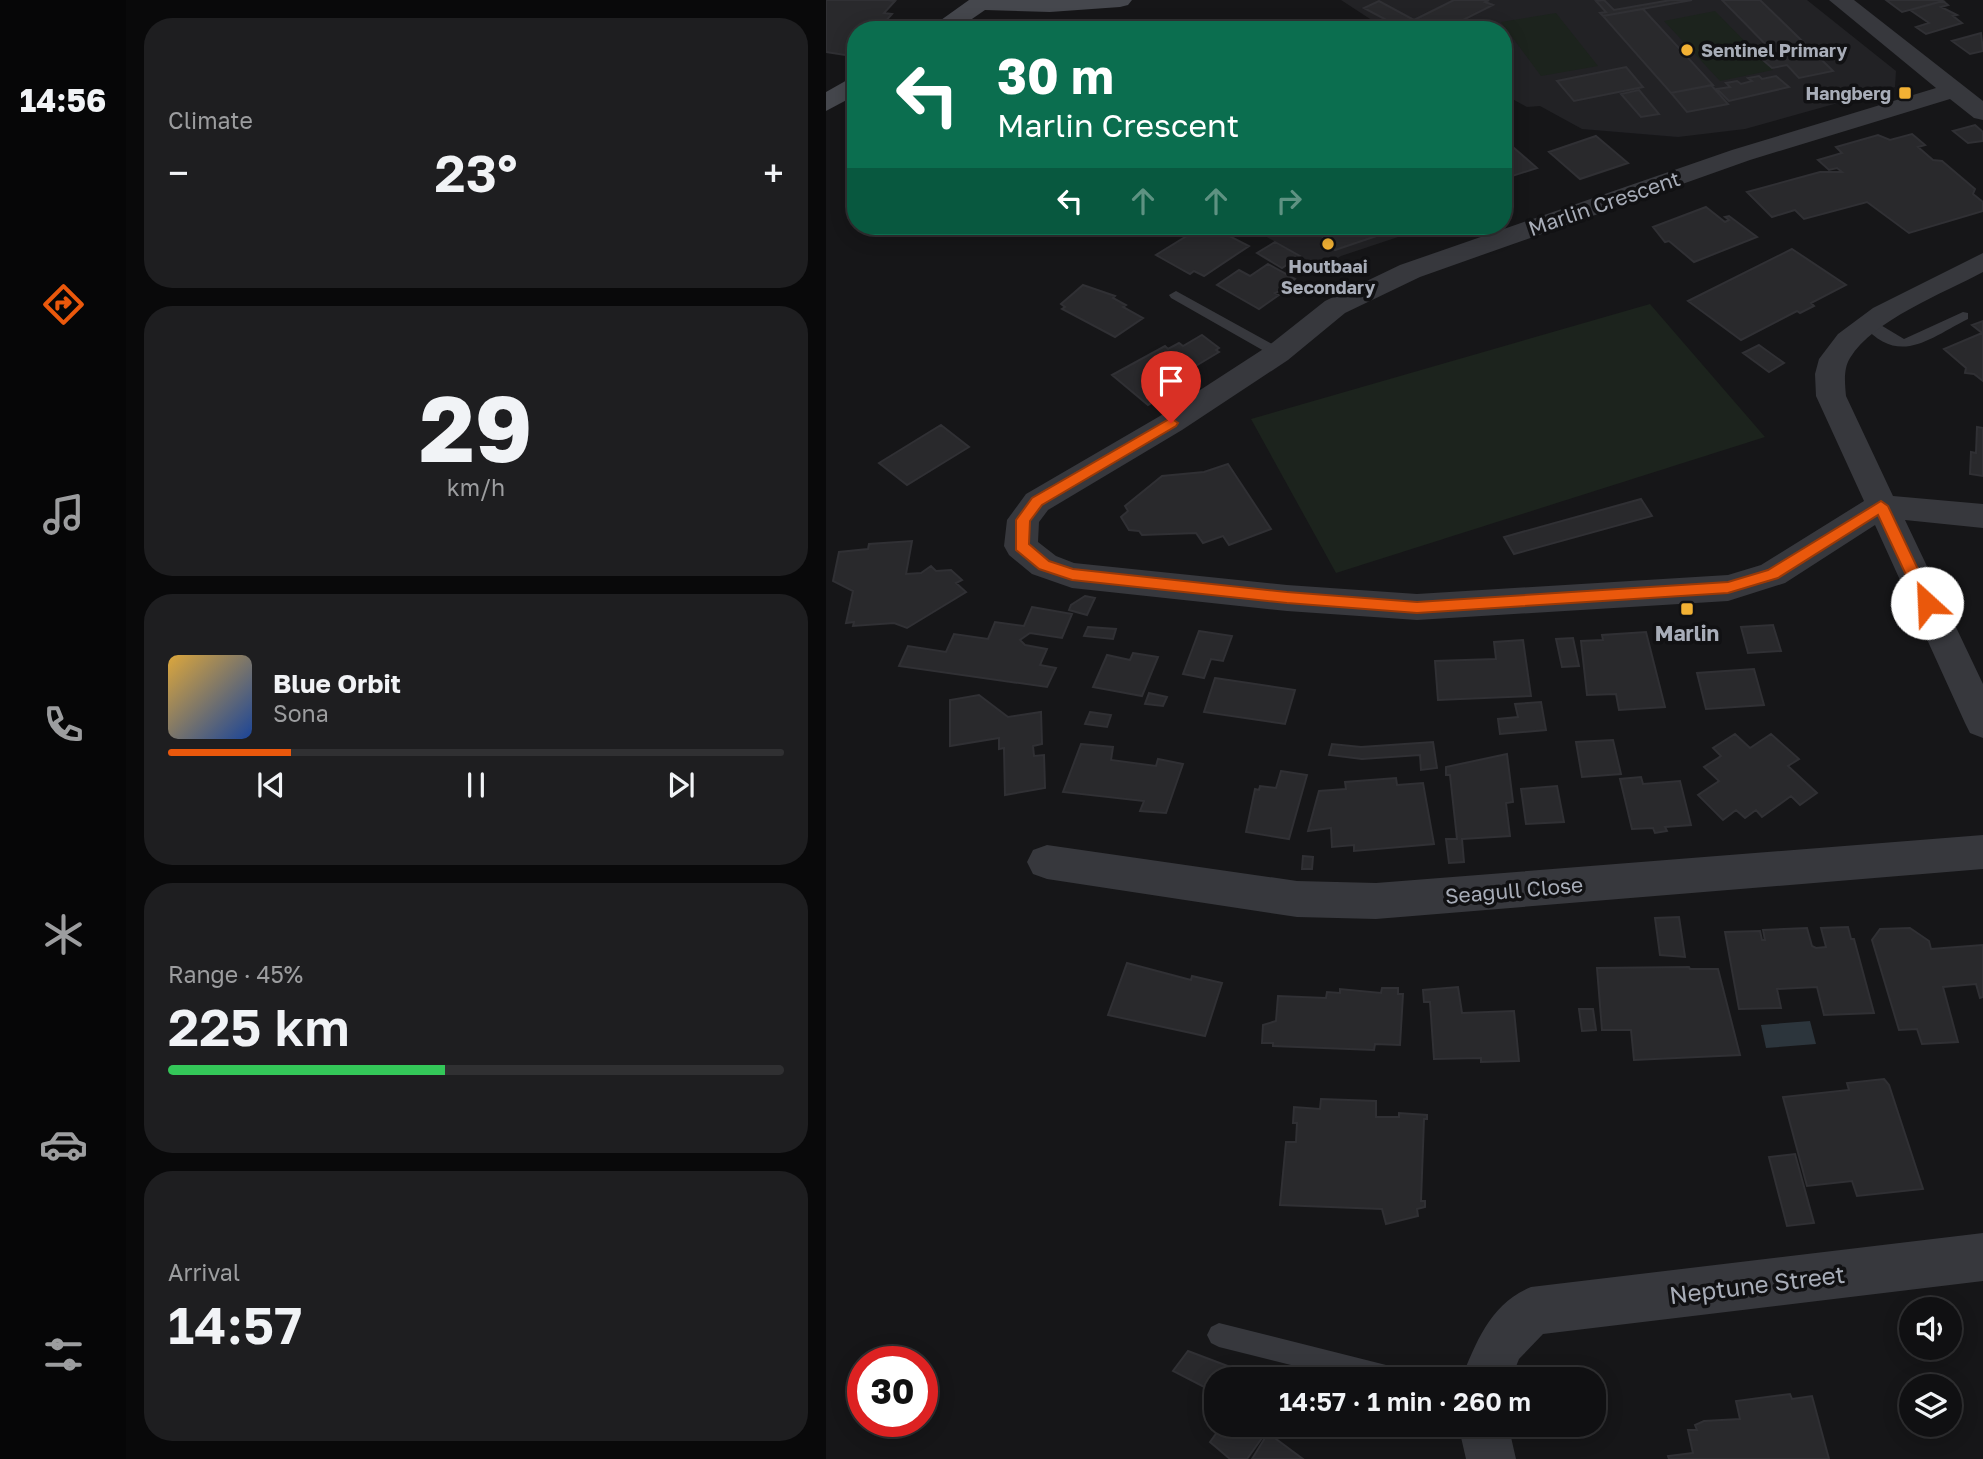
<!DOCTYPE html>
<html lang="en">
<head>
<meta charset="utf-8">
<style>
	body { margin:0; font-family:"Golos Text",sans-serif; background:#1e1e20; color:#f1f3f6; height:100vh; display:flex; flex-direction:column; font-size:26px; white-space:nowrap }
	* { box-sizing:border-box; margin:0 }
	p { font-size:23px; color:#9c9d9f }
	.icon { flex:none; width:38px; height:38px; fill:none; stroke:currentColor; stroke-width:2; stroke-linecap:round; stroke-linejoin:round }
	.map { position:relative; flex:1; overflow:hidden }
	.details { display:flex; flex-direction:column; gap:18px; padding:18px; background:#09090a; width:700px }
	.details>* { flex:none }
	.guide { position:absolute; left:21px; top:21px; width:665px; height:214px; border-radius:28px; box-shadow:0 4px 18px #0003,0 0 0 2px #303032; background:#0b6e4f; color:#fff; overflow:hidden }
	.fabs { position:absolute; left:1073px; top:1297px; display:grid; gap:14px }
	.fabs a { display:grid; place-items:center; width:63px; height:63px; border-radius:50%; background:#101012; box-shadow:0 4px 18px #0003,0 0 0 2px #303032; font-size:35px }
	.speed { position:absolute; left:21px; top:1346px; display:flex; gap:14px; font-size:35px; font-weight:700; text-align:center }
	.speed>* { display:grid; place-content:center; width:91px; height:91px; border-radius:50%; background:#101012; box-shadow:0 4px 18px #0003,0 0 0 2px #303032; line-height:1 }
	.speed .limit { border:10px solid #d22; background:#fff; color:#111 }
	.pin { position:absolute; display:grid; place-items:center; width:60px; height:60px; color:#fff; margin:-72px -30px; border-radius:50% 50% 50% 0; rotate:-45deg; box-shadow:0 0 7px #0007 }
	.pin .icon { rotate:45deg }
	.me { position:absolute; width:77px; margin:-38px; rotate:335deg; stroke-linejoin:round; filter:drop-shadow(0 0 5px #0008) }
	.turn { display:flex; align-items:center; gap:24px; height:147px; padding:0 35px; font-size:32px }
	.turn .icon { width:91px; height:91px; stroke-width:2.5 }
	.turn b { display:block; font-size:49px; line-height:60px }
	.lanes { display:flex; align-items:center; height:66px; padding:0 35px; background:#0003; justify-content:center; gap:35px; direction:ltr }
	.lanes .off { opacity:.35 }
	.big { font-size:52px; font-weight:600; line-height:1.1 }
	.details .tile { flex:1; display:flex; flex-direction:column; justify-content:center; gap:10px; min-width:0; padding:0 24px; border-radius:28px; background:#1e1e20 }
	.details .dial { align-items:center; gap:0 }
	.dial b { font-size:91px; line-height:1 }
	.song { display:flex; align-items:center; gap:21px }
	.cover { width:84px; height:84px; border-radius:10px; background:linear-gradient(135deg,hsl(40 70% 55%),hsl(220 70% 35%)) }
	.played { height:7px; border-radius:4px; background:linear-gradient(90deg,#ea580c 20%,#303032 20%) }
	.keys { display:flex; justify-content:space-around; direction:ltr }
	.heat { display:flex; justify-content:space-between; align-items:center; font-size:38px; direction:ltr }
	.charge { height:10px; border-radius:5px; background:linear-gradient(90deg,#34c759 45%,#303032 0) }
	.trip { position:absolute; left:378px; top:1367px; width:402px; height:70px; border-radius:28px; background:#101012; box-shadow:0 4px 18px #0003,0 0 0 2px #303032; font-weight:600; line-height:70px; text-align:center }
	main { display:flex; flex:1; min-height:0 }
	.menu { display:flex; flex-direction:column; width:126px; justify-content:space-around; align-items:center; background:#060607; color:#9c9d9f }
	.menu .icon { width:49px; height:49px }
	.menu .selected { color:#ea580c }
	.menu b { font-size:32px; color:#f1f3f6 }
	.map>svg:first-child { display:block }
</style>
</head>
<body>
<main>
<nav class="menu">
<b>14:56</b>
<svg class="icon selected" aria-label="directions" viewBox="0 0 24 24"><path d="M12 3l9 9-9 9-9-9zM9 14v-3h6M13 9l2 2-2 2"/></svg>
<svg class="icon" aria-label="music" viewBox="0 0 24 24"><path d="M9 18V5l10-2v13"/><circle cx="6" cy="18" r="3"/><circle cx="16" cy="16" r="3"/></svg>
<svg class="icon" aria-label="phone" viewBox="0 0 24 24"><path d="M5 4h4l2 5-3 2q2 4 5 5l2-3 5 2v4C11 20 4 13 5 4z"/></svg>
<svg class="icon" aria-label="climate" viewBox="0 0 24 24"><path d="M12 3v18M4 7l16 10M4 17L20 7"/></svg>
<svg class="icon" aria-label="car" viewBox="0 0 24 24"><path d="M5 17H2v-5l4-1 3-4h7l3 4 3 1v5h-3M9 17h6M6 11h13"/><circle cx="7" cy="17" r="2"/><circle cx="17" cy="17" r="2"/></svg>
<svg class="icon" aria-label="filters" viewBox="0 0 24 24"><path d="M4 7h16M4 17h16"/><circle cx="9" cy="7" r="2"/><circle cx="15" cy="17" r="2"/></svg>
</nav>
<section class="details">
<div class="tile"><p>Climate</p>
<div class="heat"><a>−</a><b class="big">23°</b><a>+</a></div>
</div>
<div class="tile dial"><b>29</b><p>km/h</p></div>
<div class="tile">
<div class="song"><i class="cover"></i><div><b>Blue Orbit</b><p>Sona</p></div></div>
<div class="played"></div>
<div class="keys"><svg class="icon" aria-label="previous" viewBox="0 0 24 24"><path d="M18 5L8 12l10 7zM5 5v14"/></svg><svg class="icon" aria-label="pause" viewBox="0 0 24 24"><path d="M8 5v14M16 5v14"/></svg><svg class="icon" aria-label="next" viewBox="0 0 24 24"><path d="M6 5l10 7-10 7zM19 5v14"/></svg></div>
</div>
<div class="tile"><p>Range · 45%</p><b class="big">225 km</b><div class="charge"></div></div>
<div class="tile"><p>Arrival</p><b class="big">14:57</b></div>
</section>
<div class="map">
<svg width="1157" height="1459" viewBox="0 0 1157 1459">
	<rect width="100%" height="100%" fill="#161618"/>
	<path fill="#222225" d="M515 0H981L1070 71 1069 87 919 129 852 137 756 129 714 106 701 107 677 94V30H561Z
		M408 226H605L515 256 495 268 439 236Z"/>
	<path fill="#1c231d" d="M889 11 947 70 894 81 838 21Z
		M730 13 772 66 715 76 675 22Z
		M824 304 939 437 510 573 425 419Z"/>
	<path fill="#2c353c" d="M984 1021 990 1044 940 1048 935 1025Z"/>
	<path fill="#29292c" stroke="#303034" stroke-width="2" d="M0 0H61L69 1 58 13 66 14 59 22 51 21 42 30H30V43L19 55 0 52Z
		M628 0H663L659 2 667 5 621 28 625 30H579L538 8 553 1 588 20Z
		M778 0 788 10 845 0H866L777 16 774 13 780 12 770 1Z
		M896 0H934L1007 71 973 78 961 65 946 68 937 60 952 57Z
		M1060 0H1115L1117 1 1076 12Z
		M1117 1 1122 5 1115 7 1131 15 1127 16 1136 23 1100 34 1090 27 1103 23 1084 10Z
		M817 9 887 85 845 93 777 16Z
		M1155 33 1157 51 1144 54 1126 41Z
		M800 67 817 87 748 101 731 81Z
		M933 76 936 79 950 76 963 87 903 101 891 89 904 87 900 83 911 81 915 84 926 81 922 78Z
		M885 85 902 104 861 112 845 93Z
		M813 90 833 114 815 117 795 94Z
		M1149 125 1157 132V141L1142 143 1127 131Z
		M1086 134 1099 145 1092 147 1107 160 1116 161 1149 189 1147 194 1157 202V211L1083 233 1041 202 978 219 969 210 946 217 921 192 994 172H1016L1011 168 1003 170 992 160 1016 153 1010 147 1052 135 1064 140Z
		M770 136 802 163 754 179 723 152Z
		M688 148 711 168 677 179V152Z
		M880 207 899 222 903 220 899 217 903 216 931 237 868 262 843 241 839 242 827 227Z
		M377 226H384L423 246 378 276 368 271 364 274 330 255Z
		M494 226H580L509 250 488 228Z
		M449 242 474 256 456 268 431 253Z
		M966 249 1020 285 985 303 988 306 974 313 971 311 915 340 862 301Z
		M442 264 469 279 464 283 467 285 449 293 453 295 433 309 391 285 413 270 424 276Z
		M257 285 289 296 287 298 300 305 297 307 317 318 289 337 236 309 239 307 235 304Z
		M1157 321V381L1148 374 1139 373 1140 368 1118 349 1156 333 1146 325Z
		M376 335 393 348 390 350 393 352 328 391 336 397 322 405 286 375 339 346 342 349 353 343 357 346Z
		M933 345 958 363 943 372 917 353Z
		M115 425 143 447 81 485 53 463Z
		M1151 427 1157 428V476L1144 474 1145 452 1150 453Z
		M402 464 445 529 403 545 397 536 377 543 370 533 316 535 313 531 303 530 295 517 302 511 299 506 336 476 378 472Z
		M815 499 826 516 688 554 678 537Z
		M86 541 80 574 95 573 105 566 110 571 125 570 136 580 130 583 140 592 81 628 68 623 27 626 28 622 20 623 27 591 7 581 13 552 42 549 43 544Z
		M259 596 269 598 261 615 243 610 245 605Z
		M206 607 246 614 236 638 204 633 194 640 199 645 221 649 214 665 230 668 221 687 73 666 82 646 120 652 128 634 162 639 169 622 198 626Z
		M947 625 955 651 922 653 915 627Z
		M262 627 290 629 287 639 258 636Z
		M373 631 406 636 397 661 385 659 378 678 357 674Z
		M820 632 839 707 793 710 790 694 761 695 755 641 777 640 776 635Z
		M747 638 753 666 736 667 730 639Z
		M697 640 705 696 612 700 609 661 670 659 668 642Z
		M307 653 332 657 316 696 267 687 281 655 304 660Z
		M928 669 938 705 880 709 871 673Z
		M389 678 469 690 459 724 378 712Z
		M323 693 341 697 337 706 319 704Z
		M153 695 182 717 215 712 216 744 207 746 208 756 218 755 219 788 179 795 178 748 173 749V738L124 746V700Z
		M715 702 720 730 674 734 672 719 692 717 689 704Z
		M264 712 285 715 281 727 259 724Z
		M909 734 924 748 945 734 973 759 962 766 991 793 974 805 965 796 936 817 930 810 919 818 910 810 897 820 872 795 893 781 878 767 895 756 887 748Z
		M787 740 795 774 756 777 750 742Z
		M607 742 611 768 595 770 594 755 536 759 503 755 506 744 535 747Z
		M255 744 287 747 285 760 330 766 332 759 357 764 340 813 314 811 318 801 237 792Z
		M681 754 687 802 680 803 684 836 636 839 638 862 623 863 620 839H631L624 775H620V767Z
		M455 771 481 775 463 839 420 832 429 789 433 790 434 786 450 788Z
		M815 777 817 784 854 781 865 825 839 827 841 831 829 833 827 828 806 829 794 779Z
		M570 778 571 785 597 783 608 844 528 851V845L506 847 505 828 482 831 493 791 520 789 519 782Z
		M731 786 738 822 700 824 695 789Z
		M477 856 487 857 486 869H476Z
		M853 917 859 957 834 955 829 918Z
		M1022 927 1025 939H1028L1048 1013 998 1015 991 987 951 989 955 1008 913 1009 899 932 934 931 936 940H939L937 930 981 928 986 946 990 948 1000 947 995 928Z
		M1084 928 1103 941 1105 949 1157 945V997L1154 998 1150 984 1117 987 1132 1042 1096 1044 1091 1029 1073 1030 1046 940 1054 929Z
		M301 963 365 980 366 976 396 983 379 1036 282 1015Z
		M863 967 864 969H892L914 1055 808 1060 805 1030H776L771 968Z
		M632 987 636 1013 688 1011 693 1061 655 1062V1058L608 1059 604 1002H598L597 990Z
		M556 988H572V994H577L574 1045 549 1044 548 1050 447 1046V1043H436L437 1025 450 1021 452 996 500 998 501 992 514 993V989L555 993Z
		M753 1009H767L770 1030 756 1031Z
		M1058 1079 1063 1085 1097 1189 1031 1196 1026 1181 981 1186 957 1097 1023 1090 1021 1083Z
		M495 1099 550 1101V1117H573V1113L601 1115V1119H598L595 1201H599V1207L591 1209 592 1216 560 1224 556 1209 454 1205 460 1142H470L471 1123H467L468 1107 494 1109Z
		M969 1154 988 1223 961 1226 943 1157Z
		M362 1351 436 1379H390V1393L347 1371Z
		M964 1394 966 1399 986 1396 1003 1459H843L842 1456 867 1453 862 1430H871L869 1425 878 1421 914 1419 910 1401Z
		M397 1424H446L421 1459H404L384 1442Z
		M442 1433 477 1459H426Z"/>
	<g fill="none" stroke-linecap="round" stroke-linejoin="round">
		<path fill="#37383d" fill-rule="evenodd" d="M350 291 457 350 459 353 457 356H447L345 298 343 295Z
			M1137 312 1142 313V319C1102 339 1073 367 1036 324L1038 321H1048L1078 339Z
			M393 1323 568 1367 576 1371 580 1379H521L393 1347 385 1343 381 1335 385 1327Z"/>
		<path fill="#37383d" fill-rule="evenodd" d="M1003 0H1028L1157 101V120L1148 118 1124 99 924 160 594 277 519 313 462 360 356 430 222 510 213 522 212 542 230 556 248 563 461 585 591 594 902 575 935 565 1038 501 990 396 989 374 993 359 1012 334 1047 308 1157 253V272C1118 293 1047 320 1024 358 1017 369 1019 384 1020 396L1067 496 1157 504V528L1079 520 1157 684V738L1144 733 1139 723 1049 525 959 583 902 601 591 620 461 611 246 588 206 574 183 555 178 546 181 520 200 494 334 416 442 346 499 301 574 265 906 150 1110 88Z
			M1157 835V869L550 919 471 917 221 879 207 874 201 862 207 850 221 845 471 881 550 883Z
			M1157 1233V1281L717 1334 693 1359 685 1379H635C651 1341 664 1304 705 1287Z
			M632 1424H682L690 1459H640Z"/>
		<path fill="#45474d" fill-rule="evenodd" d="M143 0H306L302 5 294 7 224 12 159 10 130 30H101Z
			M30 75V95L0 111V92Z"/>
	</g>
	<path fill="#ea580c" stroke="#983908" stroke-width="2" d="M345 418 352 423 350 426 216 505 204 521 203 544 223 561 247 569 461 592 591 602 902 582 942 570 1055 501 1062 506 1108 603 1106 607H1095L1052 515 952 578 902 593 591 613 461 603 246 580 213 569 190 550V520L206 498Z"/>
	<g fill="#f2b134" stroke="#111113" stroke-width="2.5">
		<circle cx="861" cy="50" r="7"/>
		<rect x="1072" y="86" width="14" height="14" rx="3.5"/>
		<circle cx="502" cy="244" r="7"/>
		<rect x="854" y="602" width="14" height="14" rx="3.5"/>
	</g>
	<g text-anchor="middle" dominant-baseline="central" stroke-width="7" stroke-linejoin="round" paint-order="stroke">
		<g font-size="18" font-weight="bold" fill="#a8adb8" stroke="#111113" text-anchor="start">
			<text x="875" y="50">Sentinel Primary</text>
			<text x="1065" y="93" text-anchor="end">Hangberg</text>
			<text x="502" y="266" text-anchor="middle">Houtbaai<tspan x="502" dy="21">Secondary</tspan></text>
		</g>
		<g font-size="21" fill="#a8adb8" stroke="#111113">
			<text transform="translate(778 203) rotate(-19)">Marlin Crescent</text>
			<text transform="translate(688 890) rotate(-5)">Seagull Close</text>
		</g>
		<g font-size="21" font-weight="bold" fill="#a8adb8" stroke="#111113">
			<text x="861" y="633">Marlin</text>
		</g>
		<g font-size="24" fill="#a8adb8" stroke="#111113">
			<text transform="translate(931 1284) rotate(-7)">Neptune Street</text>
		</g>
	</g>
</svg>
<div class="fabs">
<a><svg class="icon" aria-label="sound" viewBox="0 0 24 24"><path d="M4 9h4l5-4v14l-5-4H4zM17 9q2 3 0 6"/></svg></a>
<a><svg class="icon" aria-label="layers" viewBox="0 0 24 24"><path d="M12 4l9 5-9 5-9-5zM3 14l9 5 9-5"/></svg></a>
</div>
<div class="speed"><div class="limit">30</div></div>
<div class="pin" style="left:345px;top:423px;background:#d93025"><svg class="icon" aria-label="arrive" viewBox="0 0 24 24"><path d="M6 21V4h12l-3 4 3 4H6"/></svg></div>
<svg class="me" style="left:1101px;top:603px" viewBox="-20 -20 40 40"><circle r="19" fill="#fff"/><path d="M0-13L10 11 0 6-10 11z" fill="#ea580c"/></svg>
<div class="trip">14:57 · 1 min · 260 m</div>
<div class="guide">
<div class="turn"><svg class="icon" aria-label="left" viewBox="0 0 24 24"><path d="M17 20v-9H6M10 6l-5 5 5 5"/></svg><div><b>30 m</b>Marlin Crescent</div></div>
<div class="lanes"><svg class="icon" aria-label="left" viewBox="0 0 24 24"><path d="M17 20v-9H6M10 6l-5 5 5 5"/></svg><svg class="icon off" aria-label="ahead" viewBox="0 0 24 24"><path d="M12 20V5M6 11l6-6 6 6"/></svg><svg class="icon off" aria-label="ahead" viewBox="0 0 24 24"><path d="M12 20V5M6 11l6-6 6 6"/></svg><svg class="icon off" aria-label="right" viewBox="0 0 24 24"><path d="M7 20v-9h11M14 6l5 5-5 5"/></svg></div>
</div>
</div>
</main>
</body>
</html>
